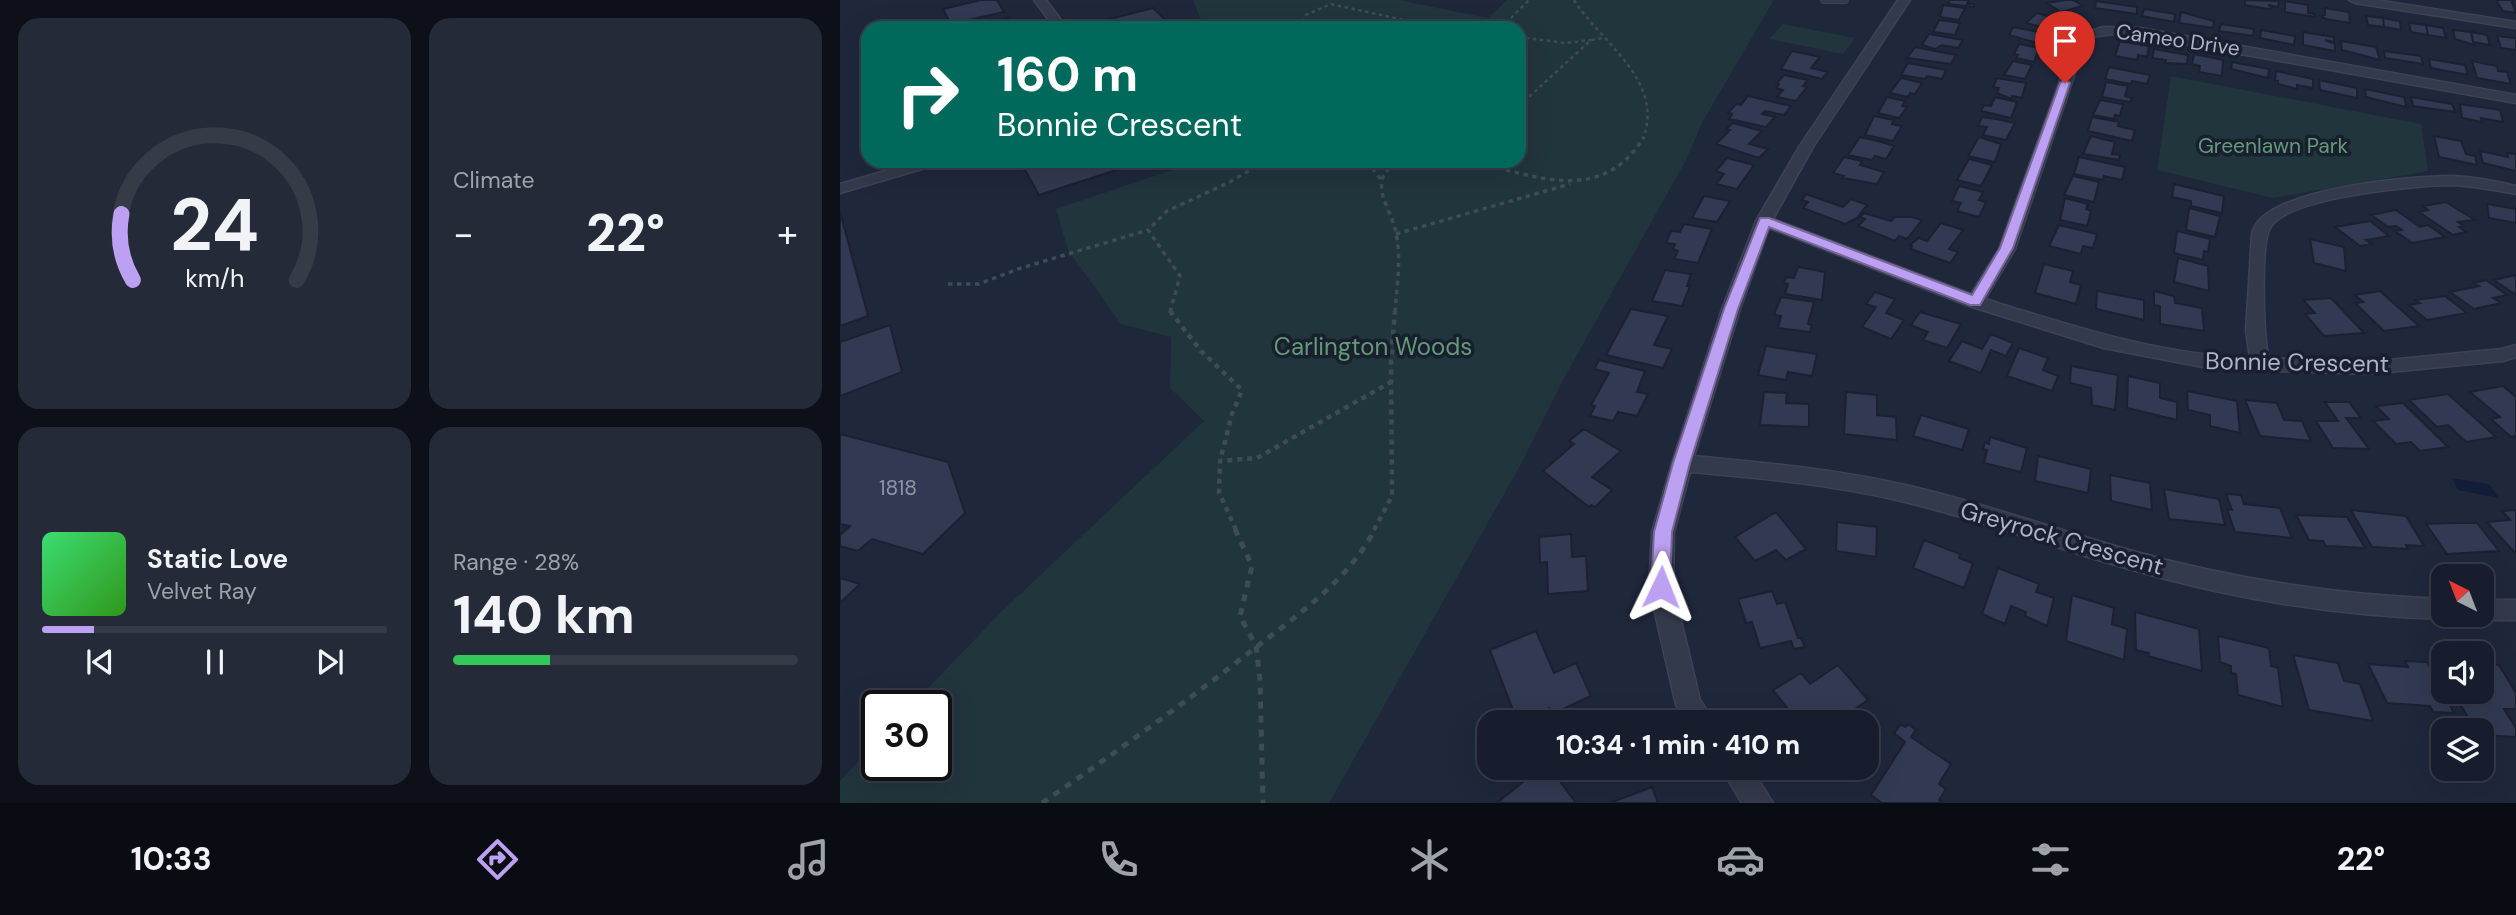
<!DOCTYPE html>
<html lang="en">
<head>
<meta charset="utf-8">
<style>
	body { margin:0; font-family:"DM Sans",sans-serif; background:#242a38; color:#f1f3f6; height:100vh; display:flex; flex-direction:column; font-size:26px; white-space:nowrap }
	* { box-sizing:border-box; margin:0 }
	p { font-size:23px; color:#9ea2a9 }
	.icon { flex:none; width:38px; height:38px; fill:none; stroke:currentColor; stroke-width:2; stroke-linecap:round; stroke-linejoin:round }
	.map { position:relative; flex:1; overflow:hidden }
	.sheet { display:flex; flex-direction:column; gap:18px; padding:18px; background:#0d1018; width:840px }
	.sheet>* { flex:none }
	.guide { position:absolute; left:21px; top:21px; width:665px; height:147px; border-radius:21px; box-shadow:0 7px 28px #0002,0 0 0 2px #363b48; background:#00695c; color:#fff; overflow:hidden }
	.needle { width:46px; rotate:318deg }
	.tools { position:absolute; left:1591px; top:564px; display:grid; gap:14px }
	.tools a { display:grid; place-items:center; width:63px; height:63px; border-radius:14px; background:#171d2c; box-shadow:0 7px 28px #0002,0 0 0 2px #363b48; font-size:35px }
	.speed { position:absolute; left:21px; top:690px; display:flex; gap:14px; font-size:35px; font-weight:700; text-align:center }
	.speed>* { display:grid; place-content:center; width:91px; height:91px; border-radius:50%; background:#171d2c; box-shadow:0 7px 28px #0002,0 0 0 2px #363b48; line-height:1 }
	.speed .limit { border:4px solid #111; border-radius:10px; background:#fff; color:#111 }
	.pin { position:absolute; display:grid; place-items:center; width:60px; height:60px; color:#fff; margin:-72px -30px; border-radius:50% 50% 50% 0; rotate:-45deg; box-shadow:0 0 7px #0007 }
	.pin .icon { rotate:45deg }
	.me { position:absolute; width:77px; margin:-38px; rotate:2deg; stroke-linejoin:round; filter:drop-shadow(0 0 5px #0008) }
	.turn { display:flex; align-items:center; gap:24px; height:147px; padding:0 21px; font-size:32px }
	.turn .icon { width:91px; height:91px; stroke-width:2.5 }
	.turn b { display:block; font-size:49px; line-height:60px }
	.big { font-size:52px; font-weight:800; line-height:1.1 }
	.sheet .tile { flex:1; display:flex; flex-direction:column; justify-content:center; gap:10px; min-width:0; padding:0 24px; border-radius:21px; background:#242a38 }
	.sheet .dial { align-items:center; gap:0 }
	.dial svg { height:182px; overflow:visible; fill:none; stroke:#363b48; stroke-width:7; stroke-linecap:round; text-anchor:middle }
	.dial text { fill:#f1f3f6; stroke:none }
	.song { display:flex; align-items:center; gap:21px }
	.cover { width:84px; height:84px; border-radius:10px; background:linear-gradient(135deg,hsl(140 70% 55%),hsl(110 70% 35%)) }
	.played { height:7px; border-radius:4px; background:linear-gradient(90deg,#bca0f2 15%,#363b48 15%) }
	.keys { display:flex; justify-content:space-around; direction:ltr }
	.heat { display:flex; justify-content:space-between; align-items:center; font-size:38px; direction:ltr }
	.charge { height:10px; border-radius:5px; background:linear-gradient(90deg,#34c759 28%,#363b48 0) }
	.sheet .tiles { flex:1; display:grid; gap:18px; grid-template-columns:repeat(2,1fr) }
	.trip { position:absolute; left:637px; top:710px; width:402px; height:70px; border-radius:21px; background:#171d2c; box-shadow:0 7px 28px #0002,0 0 0 2px #363b48; font-weight:800; line-height:70px; text-align:center }
	.menu { display:flex; height:112px; justify-content:space-around; align-items:center; background:#090c12; color:#9ea2a9 }
	.menu .icon { width:49px; height:49px }
	.menu .active { color:#bca0f2 }
	.menu b { font-size:32px; color:#f1f3f6 }
	main { display:flex; flex:1; min-height:0 }
	.map>svg:first-child { display:block }
</style>
</head>
<body>
<main>
<section class="sheet">
<div class="tiles">
<div class="tile dial"><svg viewBox="0 0 100 80">
<path d="M14 69A42 42 0 1 1 86 69"/>
<path d="M14 69A42 42 0 0 1 9 40" stroke="#bca0f2"/>
<text x="50" y="56" font-size="32" font-weight="700">24</text>
<text x="50" y="72" font-size="11">km/h</text>
</svg></div>
<div class="tile"><p>Climate</p>
<div class="heat"><a>−</a><b class="big">22°</b><a>+</a></div>
</div>
<div class="tile">
<div class="song"><i class="cover"></i><div><b>Static Love</b><p>Velvet Ray</p></div></div>
<div class="played"></div>
<div class="keys"><svg class="icon" aria-label="previous" viewBox="0 0 24 24"><path d="M18 5L8 12l10 7zM5 5v14"/></svg><svg class="icon" aria-label="pause" viewBox="0 0 24 24"><path d="M8 5v14M16 5v14"/></svg><svg class="icon" aria-label="next" viewBox="0 0 24 24"><path d="M6 5l10 7-10 7zM19 5v14"/></svg></div>
</div>
<div class="tile"><p>Range · 28%</p><b class="big">140 km</b><div class="charge"></div></div>
</div>
</section>
<div class="map">
<svg width="1676" height="803" viewBox="0 0 1676 803">
	<rect width="100%" height="100%" fill="#1f273b"/>
	<path fill="#21353c" d="M353 0H559L648 18 667 0H934L863 121 845 162 724 378 680 466 489 803H0V781L37 742V765H96V705H72L161 612 364 421 330 388 331 337 281 324 228 250 216 209 341 167 344 161H679V28H364Z
		M943 24 1015 38 1003 54 929 39Z
		M1331 76 1581 124 1588 171 1433 198 1317 170Z"/>
	<path fill="#121d38" d="M1612 478 1649 484 1659 498 1618 490Z"/>
	<path fill="#313a52" stroke="#1b2131" stroke-width="2" d="M141 0H157L164 12 111 24 103 9Z
		M1110 0H1129L1127 4H1134V7L1108 4Z
		M1226 0H1238L1235 1 1243 6 1221 12 1207 3Z
		M1405 0 1439 1 1438 7 1428 5 1434 7 1428 9 1405 5Z
		M1656 0H1671L1676 13 1663 11Z
		M1256 1 1297 7V14L1255 8Z
		M1445 1 1468 5V13L1474 14 1475 17 1445 12Z
		M1103 5 1125 8 1119 20 1100 17Z
		M313 8 334 28H273L266 20Z
		M1485 8 1509 12 1510 23 1486 19 1481 16 1485 15Z
		M1304 9 1335 14 1334 22 1302 16Z
		M1341 12 1374 21 1373 28 1339 23Z
		M1197 13 1218 19 1206 28 1186 23Z
		M1526 16 1543 18 1544 27 1528 25Z
		M168 18 174 28 129 27Z
		M1543 18 1560 21 1561 30 1544 27Z
		M1099 20 1120 23 1115 35 1093 32Z
		M1569 23 1586 25 1588 35 1571 32Z
		M1381 24 1414 29 1413 36 1379 31Z
		M1586 25 1603 28 1606 38 1588 35Z
		M1173 27 1210 34 1205 45 1169 35Z
		M1421 30 1455 36 1454 45 1420 38Z
		M1613 30 1631 32 1634 45 1615 39Z
		M1463 32 1494 37V42L1485 40 1495 44V51L1463 45Z
		M1631 32 1647 35 1650 45 1633 42Z
		M1089 34 1123 40 1118 48 1102 45 1095 49 1082 45Z
		M1657 36 1676 38V50L1661 48Z
		M1280 41 1309 46 1307 57 1298 55 1297 60 1275 56Z
		M1501 41 1536 47 1540 60 1502 50Z
		M1179 44 1199 48 1194 62 1176 58 1178 55 1174 54Z
		M1075 47 1095 51 1116 55 1111 64 1067 58Z
		M1314 49 1348 55 1347 64 1325 63 1326 60 1312 58Z
		M952 51 980 57 971 68 988 72 982 79 941 69Z
		M1544 51 1581 56 1583 64 1545 58Z
		M1354 54 1383 60 1382 76 1359 72 1360 66 1352 64Z
		M1589 59 1625 65 1628 75 1591 68Z
		M1173 61 1192 65 1185 79 1164 75Z
		M1632 61 1657 66 1658 71 1667 72 1671 84 1637 78Z
		M1392 62 1429 69 1428 78 1391 69Z
		M1068 63 1106 70 1102 79 1087 76 1085 79 1061 75Z
		M1269 67 1310 75 1307 84 1292 81 1291 84 1265 79Z
		M1436 71 1473 79V88L1457 85V89L1438 84V81H1435Z
		M944 75 968 80 963 86 967 87 956 101 937 97 943 90 936 88 939 84 937 83Z
		M1061 78 1082 83 1075 94 1070 93 1068 97 1050 93Z
		M1157 78 1186 83 1182 98 1172 96 1171 99 1157 93 1159 88 1153 87Z
		M1479 80 1517 88V98L1480 90Z
		M1266 82 1288 86 1285 96 1292 98 1290 102 1262 97Z
		M1525 89 1564 97 1566 105 1570 108 1526 97Z
		M908 96 951 106 944 115 925 111 922 114 935 117 926 127 889 119 892 114 888 113 896 104 901 105Z
		M1047 97 1065 101 1062 106 1067 107 1059 118 1038 113Z
		M1155 97 1177 102 1171 118 1141 111 1144 105 1151 106Z
		M1571 97 1612 104 1615 112 1573 106Z
		M1260 100 1283 104 1280 116 1275 115 1274 119 1253 115Z
		M1620 104 1660 110 1663 122 1641 118 1642 122 1622 118Z
		M1034 116 1054 120 1052 124 1062 126 1053 141 1025 135Z
		M1142 117 1156 119 1175 123 1166 140 1143 135 1147 127 1138 126Z
		M1252 117 1279 122 1278 126 1295 130 1292 141 1248 131Z
		M893 123 922 131 909 144 928 149 919 158 876 144 890 130 886 129Z
		M1251 136 1275 142 1272 154 1280 155 1279 160 1243 154Z
		M1594 136 1621 141 1626 154 1635 156 1637 165 1599 157Z
		M1020 137 1042 142 1054 146 1046 159 1035 156 1032 160 1008 155Z
		M1139 137 1161 144 1155 162 1128 156Z
		M1640 151 1668 157 1667 153 1676 154V171L1643 163Z
		M1004 157 1022 161 1020 165 1044 172 1037 184 1002 178 1004 176 993 173Z
		M1239 157 1285 167 1282 180 1264 176 1263 180 1234 174Z
		M887 158 914 165 897 189 876 184 884 174 876 171Z
		M1129 159 1152 165 1141 186 1117 180Z
		M180 161H304L199 195Z
		M1233 176 1259 182 1254 202 1224 195Z
		M1334 184 1384 196 1382 213 1351 206V201L1332 197Z
		M1119 186 1143 192 1139 200 1146 202 1139 217 1117 211 1121 203 1112 201Z
		M966 194 1003 207 1011 199 1027 205 1017 218 1005 224 963 208 968 202 962 200Z
		M864 196 890 201 877 222 852 218Z
		M1225 198 1248 204 1246 209 1251 211 1247 226 1220 220Z
		M1606 202 1635 220 1618 222 1624 226 1619 227 1626 232 1613 235 1579 212 1588 210 1583 206Z
		M1647 204 1676 209V223L1649 218Z
		M1349 208 1380 216 1375 237 1346 230Z
		M1556 210 1580 227 1588 225 1605 237 1572 243 1555 231 1562 230 1556 226 1548 227 1531 215Z
		M0 212 28 316 0 326Z
		M1024 213 1051 221 1055 217H1072L1082 220 1067 239 1059 236 1055 241 1018 226 1025 219 1020 217Z
		M1530 221 1549 236 1526 240 1532 244 1520 246 1495 227Z
		M1101 223 1123 230 1109 249 1118 252 1110 263 1071 249 1072 246 1070 245 1079 238 1087 241Z
		M844 224 872 229 858 263 834 259 838 251 833 249 835 244 826 243 831 231 840 232Z
		M1219 225 1257 234 1253 248 1243 246 1241 254 1209 246Z
		M1337 231 1370 239 1368 252 1364 251 1363 260 1334 253Z
		M1470 239 1504 247 1506 271 1474 263Z
		M1338 258 1368 266 1369 291 1334 282Z
		M1204 264 1233 271 1230 282 1241 285 1236 304 1195 293Z
		M958 267 985 272 982 300 945 294 948 284 944 283 946 277 954 278Z
		M825 270 851 274 847 286H850L842 306 812 301Z
		M1676 275V295L1654 280Z
		M1646 280 1667 295 1653 298 1661 303 1634 309 1610 292 1639 286 1634 283Z
		M1257 291 1304 300V320L1256 309Z
		M1314 291 1334 296 1335 303 1362 308 1364 331 1320 324V306L1314 305Z
		M1540 291 1579 326 1544 331 1515 303 1523 302 1515 295Z
		M1035 292 1055 299 1046 313 1064 320 1051 339 1022 327 1036 307 1026 304Z
		M1605 296 1627 313 1587 320 1569 305 1580 303 1575 300Z
		M941 297 974 302 968 324 972 325 970 332 938 328 941 316 934 315Z
		M1491 298 1524 333 1484 336 1465 314 1475 313 1463 300Z
		M791 309 828 316 814 345 832 349 823 368 766 355Z
		M1080 312 1121 324 1107 348 1083 340 1088 332 1071 325Z
		M50 325 62 372 0 396V342Z
		M1151 334 1173 343 1166 356 1151 350 1141 373 1109 361 1122 341 1142 349Z
		M926 346 977 354 972 376 948 372 946 380 918 375Z
		M1179 348 1208 358 1203 370 1218 376 1212 391 1167 376Z
		M759 360 805 371 797 392 808 394 797 416 778 412 773 421 750 416 755 406 751 405 769 373 754 369Z
		M1231 366 1278 375 1275 410 1252 405 1251 388 1230 383Z
		M1288 376 1320 383V398L1337 402V420L1287 408Z
		M1663 386 1676 397V436L1671 437 1651 419 1660 417 1630 392Z
		M1347 391 1397 401 1400 433 1370 426V415L1348 410Z
		M924 392 947 393 946 403 969 404V427L920 425Z
		M1006 392 1037 395V415L1056 417 1057 440 1004 434Z
		M1608 394 1656 437 1626 442 1608 425 1597 427 1569 400Z
		M1405 400 1437 403 1444 420 1462 421 1471 441 1420 436Z
		M1485 402H1509L1521 418H1506L1529 449 1493 448 1476 421H1498Z
		M1563 403 1608 447 1580 451 1571 442 1556 444 1533 421 1549 419 1536 406Z
		M1081 415 1129 429 1122 450 1073 436Z
		M744 429 781 451 752 477 772 490 755 507 751 505 749 507 703 471 734 444 729 441Z
		M0 434 108 462 125 513 83 554 32 539 18 551 0 546V535L10 526 0 524Z
		M1150 437 1187 448 1181 472 1144 463 1147 450 1143 449 1145 442 1149 444Z
		M1198 456 1251 469 1248 493 1195 481Z
		M1270 475 1310 483 1312 510 1271 501Z
		M1324 489 1379 499 1385 525 1329 519Z
		M1386 494 1401 495 1404 504 1440 508 1452 538 1395 532 1387 509 1392 510Z
		M1511 510 1566 516 1584 546 1566 545 1568 549 1532 547Z
		M1676 510V553H1675L1647 522 1670 520 1662 511Z
		M936 512 966 549 946 560 936 550 915 561 895 537Z
		M1456 515 1507 517 1525 548 1486 546 1483 541 1469 540Z
		M997 522 1037 527 1036 557 996 551Z
		M1612 523H1637L1659 551 1607 554 1586 524Z
		M731 534 732 557 746 556 748 591 708 594 707 562 700 563 699 537Z
		M1084 540 1120 554 1119 558 1133 563 1124 588 1073 568Z
		M1158 568 1199 584 1196 592 1214 598 1207 626 1185 616 1186 612 1171 606 1165 624 1142 614Z
		M0 578 20 584 0 603Z
		M932 591 937 604 945 602 958 638H961L965 647 954 649 951 641 920 648 912 622 906 623 898 599Z
		M1232 595 1274 608 1272 624 1287 629 1284 660 1226 641Z
		M1295 612 1359 629 1362 671 1308 656 1309 653 1296 650Z
		M696 631 714 673 736 663 751 696 712 714 709 708 700 712 705 723H678L650 650Z
		M1378 636 1429 648 1431 666 1438 668 1443 707 1398 695 1396 674 1391 673V666L1380 662Z
		M1453 655 1498 663 1504 681 1520 684 1533 721 1469 710Z
		M1565 661 1587 662 1614 713 1593 712 1590 706 1547 703 1528 664 1568 667Z
		M1642 664 1659 665 1676 693V709H1664L1676 728V737L1642 735V730H1635L1613 691H1642Z
		M998 665 1028 700 994 723H959L933 690 961 673 970 684Z
		M1061 724 1065 727 1068 724 1076 730 1071 737 1111 764 1099 784 1106 789 1099 800 1103 803H1042L1031 795 1065 742 1054 733Z
		M700 768H710L736 803H657Z
		M812 787 818 803H770Z"/>
	<g fill="none" stroke-linecap="round" stroke-linejoin="round">
		<g stroke="#3d4354" stroke-width="8">
			<path id="service" d="M984 0H1005"/>
		</g>
		<g stroke="#3d4354" stroke-width="3">
			<path id="minor" d="M194 0H206L227 28H215Z
				M1058 0H1070L973 147 933 219 1131 294 1159 249 1236 36 1263 27 1300 28 1676 95V103L1300 36 1270 34 1247 38 1175 249 1145 299C1232 326 1319 355 1410 358L1406 331 1412 234C1420 188 1574 176 1612 176 1634 177 1655 181 1676 186V194C1655 190 1634 186 1612 185 1579 185 1442 197 1429 230 1421 248 1423 339 1429 358L1528 362 1662 349 1676 345V357L1663 361 1528 374 1373 369 1264 348 1129 306 929 228 900 309 854 456C925 463 995 469 1065 485 1141 502 1214 529 1289 550 1392 579 1496 595 1603 599V614H1612L1611 616 1603 619C1496 616 1392 599 1289 569 1214 548 1141 520 1065 502 995 485 922 478 850 472L834 532 833 587 860 700 875 723H846L836 705 809 587 812 532 832 463 882 309 916 221 959 147Z
				M1509 0H1536L1676 22V28L1515 3Z
				M79 161H101L99 164 0 193V184Z
				M1642 600H1676V620H1642L1634 617 1632 614H1642Z
				M881 768H911L933 803H902Z"/>
		</g>
		<path stroke="#3a4e54" stroke-width="2.5" stroke-dasharray="3.5 3.5" stroke-linecap="butt" d="M734 0C761 43 825 80 803 139
			M459 28 466 15 491 4 601 28
			M661 28 689 0
			M679 37 725 43 751 40
			M679 106 751 40 764 38"/>
		<path stroke="#3a4e54" stroke-width="3.5" stroke-dasharray="4.5 4.5" stroke-linecap="butt" d="M527 161 542 181
			M631 161C693 175 761 207 804 137
			M164 169 170 161
			M556 234 730 184
			M108 284H139L178 269 308 230
			M330 312 340 276 308 230 327 211 388 183 425 161
			M555 312C557 285 562 256 555 229 552 214 539 197 542 181 544 170 552 166 560 161"/>
		<path stroke="#3a4e54" stroke-width="4.5" stroke-dasharray="5 5" stroke-linecap="butt" d="M330 311 361 351 402 390 392 414 380 461
			M396 530 379 492 380 461 417 458 551 382
			M534 530 552 496 551 358 555 311"/>
		<path stroke="#3a4e54" stroke-width="5" stroke-dasharray="7 7" stroke-linecap="butt" d="M395 529 412 566 400 616 416 646 420 680 423 803
			M202 803C272 755 339 707 406 655 453 618 507 583 535 529"/>
		<use href="#service" stroke="#333a4b" stroke-width="6"/>
		<use href="#minor" fill="#333a4b" fill-rule="evenodd"/>
	</g>
	<path fill="#bca0f2" stroke="#7a689d" stroke-width="2" d="M1225 80 1230 83 1173 248 1140 305H1130L929 227 898 309 850 463 832 532 830 587 827 593 821 595 814 593 811 587 814 532 833 463 884 309 920 218H929L1132 295 1160 248 1220 83Z"/>
	<g text-anchor="middle" dominant-baseline="central" stroke-width="7" stroke-linejoin="round" paint-order="stroke">
		<g font-size="21" fill="#aeb4c7" stroke="#191f2f">
			<text transform="translate(1338 40) rotate(8)">Cameo Drive</text>
		</g>
		<g font-size="21" fill="#639a77" stroke="#191f2f">
			<text x="1433" y="146">Greenlawn Park</text>
		</g>
		<g font-size="21" fill="#8d94a8">
			<text x="58" y="488">1818</text>
		</g>
		<g font-size="24" fill="#639a77" stroke="#191f2f">
			<text x="533" y="346">Carlington Woods</text>
		</g>
		<g font-size="24" fill="#aeb4c7" stroke="#191f2f">
			<text transform="translate(1457 362) rotate(1)">Bonnie Crescent</text>
			<text transform="translate(1222 538) rotate(16)">Greyrock Crescent</text>
		</g>
	</g>
</svg>
<div class="tools">
<a><svg class="needle" viewBox="-14 -14 28 28"><path d="M0-13l5 13h-10z" fill="#e53935"/><path d="M0 13l5-13h-10z" fill="#9ea2a9"/></svg></a>
<a><svg class="icon" aria-label="sound" viewBox="0 0 24 24"><path d="M4 9h4l5-4v14l-5-4H4zM17 9q2 3 0 6"/></svg></a>
<a><svg class="icon" aria-label="layers" viewBox="0 0 24 24"><path d="M12 4l9 5-9 5-9-5zM3 14l9 5 9-5"/></svg></a>
</div>
<div class="speed"><div class="limit">30</div></div>
<div class="pin" style="left:1225px;top:83px;background:#d93025"><svg class="icon" aria-label="arrive" viewBox="0 0 24 24"><path d="M6 21V4h12l-3 4 3 4H6"/></svg></div>
<svg class="me" style="left:821px;top:587px" viewBox="-20 -20 40 40"><path d="M0-17L14 15 0 8-14 15z" fill="#bca0f2" stroke="#fff" stroke-width="4"/></svg>
<div class="trip">10:34 · 1 min · 410 m</div>
<div class="guide">
<div class="turn"><svg class="icon" aria-label="right" viewBox="0 0 24 24"><path d="M7 20v-9h11M14 6l5 5-5 5"/></svg><div><b>160 m</b>Bonnie Crescent</div></div>
</div>
</div>
</main>
<nav class="menu">
<b>10:33</b>
<svg class="icon active" aria-label="directions" viewBox="0 0 24 24"><path d="M12 3l9 9-9 9-9-9zM9 14v-3h6M13 9l2 2-2 2"/></svg>
<svg class="icon" aria-label="music" viewBox="0 0 24 24"><path d="M9 18V5l10-2v13"/><circle cx="6" cy="18" r="3"/><circle cx="16" cy="16" r="3"/></svg>
<svg class="icon" aria-label="phone" viewBox="0 0 24 24"><path d="M5 4h4l2 5-3 2q2 4 5 5l2-3 5 2v4C11 20 4 13 5 4z"/></svg>
<svg class="icon" aria-label="climate" viewBox="0 0 24 24"><path d="M12 3v18M4 7l16 10M4 17L20 7"/></svg>
<svg class="icon" aria-label="car" viewBox="0 0 24 24"><path d="M5 17H2v-5l4-1 3-4h7l3 4 3 1v5h-3M9 17h6M6 11h13"/><circle cx="7" cy="17" r="2"/><circle cx="17" cy="17" r="2"/></svg>
<svg class="icon" aria-label="filters" viewBox="0 0 24 24"><path d="M4 7h16M4 17h16"/><circle cx="9" cy="7" r="2"/><circle cx="15" cy="17" r="2"/></svg>
<b>22°</b>
</nav>
</body>
</html>
